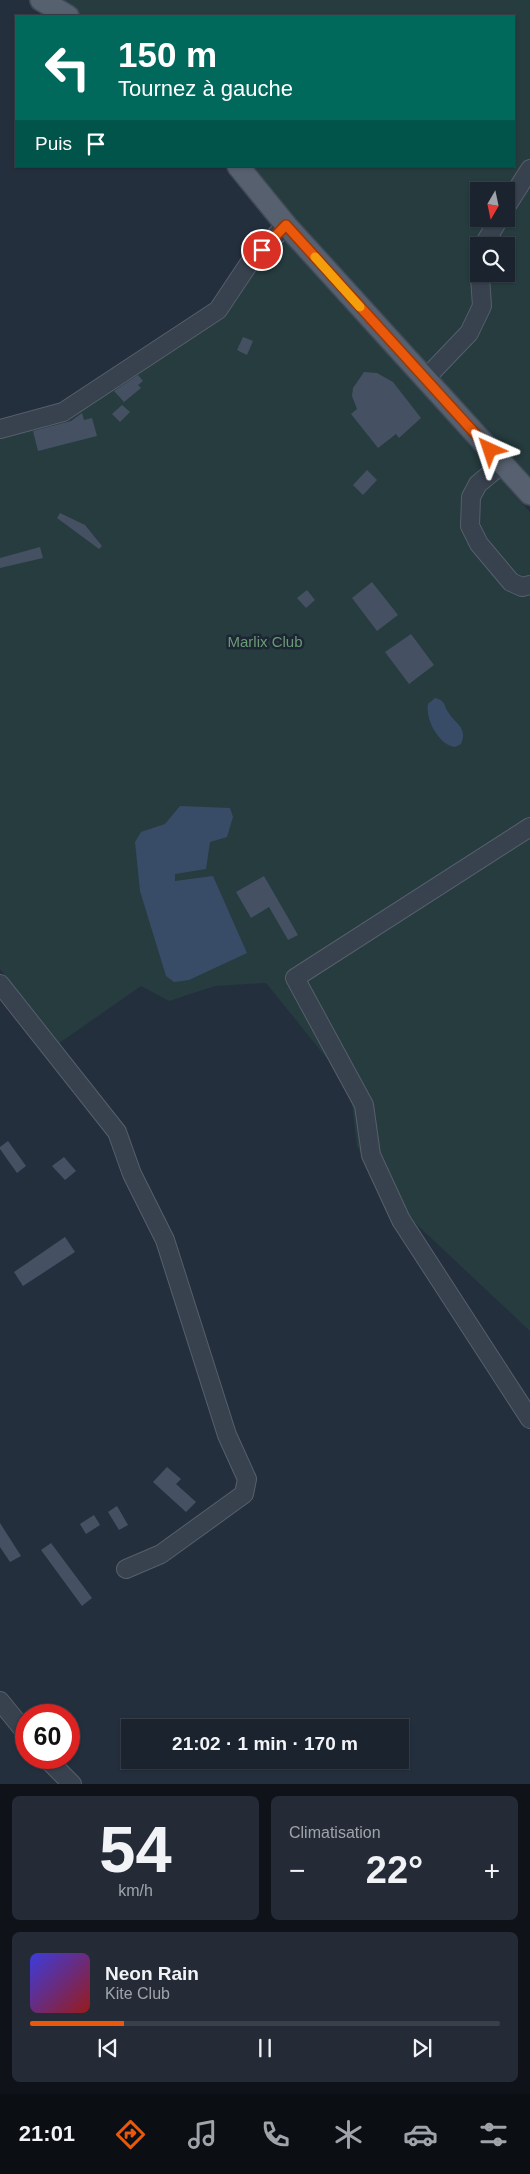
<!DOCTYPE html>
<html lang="fr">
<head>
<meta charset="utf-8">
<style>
	body { margin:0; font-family:Helvetica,sans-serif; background:#242b36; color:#f1f3f6; height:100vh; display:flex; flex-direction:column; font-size:19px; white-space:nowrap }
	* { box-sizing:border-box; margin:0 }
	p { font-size:16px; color:#a0a4aa }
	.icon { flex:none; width:28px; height:28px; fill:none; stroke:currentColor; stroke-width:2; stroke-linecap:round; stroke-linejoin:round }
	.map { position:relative; height:1784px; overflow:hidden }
	.side { display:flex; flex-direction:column; gap:12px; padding:12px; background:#0f1319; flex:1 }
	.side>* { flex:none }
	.top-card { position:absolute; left:15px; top:15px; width:500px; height:152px; border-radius:0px; box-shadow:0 1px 4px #0004,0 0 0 1px #39404a; background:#00695c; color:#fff; overflow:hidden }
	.needle { width:32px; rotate:189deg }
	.tools { position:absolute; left:470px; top:182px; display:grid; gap:10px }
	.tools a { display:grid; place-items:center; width:45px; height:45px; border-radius:0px; background:#1b232e; box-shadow:0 1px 4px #0004,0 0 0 1px #39404a; font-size:25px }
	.speed { position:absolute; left:15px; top:1704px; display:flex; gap:10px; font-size:25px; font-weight:700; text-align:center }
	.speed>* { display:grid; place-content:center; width:65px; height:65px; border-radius:50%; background:#1b232e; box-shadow:0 1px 4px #0004,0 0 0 1px #39404a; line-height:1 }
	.speed .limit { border:8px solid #d22; background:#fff; color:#111 }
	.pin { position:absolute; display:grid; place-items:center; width:42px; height:42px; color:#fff; margin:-21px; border:2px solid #fff; border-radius:50%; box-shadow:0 1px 5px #0007 }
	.me { position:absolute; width:55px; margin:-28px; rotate:318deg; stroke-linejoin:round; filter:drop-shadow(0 0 4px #0008) }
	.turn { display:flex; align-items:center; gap:18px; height:105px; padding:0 20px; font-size:22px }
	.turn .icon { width:65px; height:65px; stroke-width:2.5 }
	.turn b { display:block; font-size:35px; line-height:42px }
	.then { display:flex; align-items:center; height:48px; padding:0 20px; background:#0003; gap:10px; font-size:19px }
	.big { font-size:38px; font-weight:700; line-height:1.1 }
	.side .tile { flex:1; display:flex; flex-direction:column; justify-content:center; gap:8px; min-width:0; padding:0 18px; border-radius:8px; background:#242b36 }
	.side .dial { align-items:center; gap:0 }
	.dial b { font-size:65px; line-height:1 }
	.song { display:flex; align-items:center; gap:15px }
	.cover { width:60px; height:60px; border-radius:8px; background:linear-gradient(135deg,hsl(240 70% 55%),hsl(0 70% 35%)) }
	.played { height:5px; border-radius:2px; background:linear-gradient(90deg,#ea580c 20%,#39404a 20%) }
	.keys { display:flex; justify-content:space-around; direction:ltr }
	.heat { display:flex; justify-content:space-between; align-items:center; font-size:28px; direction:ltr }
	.side .tiles { flex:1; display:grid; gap:12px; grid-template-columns:1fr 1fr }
	.tile:last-child { grid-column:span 2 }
	.trip { position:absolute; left:121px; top:1719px; width:288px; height:50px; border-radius:0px; background:#1b232e; box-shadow:0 1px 4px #0004,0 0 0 1px #39404a; font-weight:700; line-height:50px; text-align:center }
	.dock { display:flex; height:80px; justify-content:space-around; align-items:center; background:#0b0e12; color:#a0a4aa }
	.dock .icon { width:35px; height:35px }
	.dock .on { color:#ea580c }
	.dock b { font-size:22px; color:#f1f3f6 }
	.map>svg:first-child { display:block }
</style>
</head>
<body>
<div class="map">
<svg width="530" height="1784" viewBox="0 0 530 1784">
	<rect width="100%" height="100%" fill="#242f3e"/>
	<path fill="#263c3f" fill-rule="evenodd" d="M41 0H530V494L238 166H514V16H68ZM479 191H506V219H479ZM479 246H506V274H479Z
		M285 238 530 512V1331L415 1223 373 1178 357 1146 350 1087 266 983 215 986 169 1001 141 986 58 1044 0 969V436L62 417 203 326Z"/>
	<path fill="#394c67" d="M435 698C446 701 443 704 448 712 455 724 468 727 461 744L455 747C439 745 425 719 428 704Z
		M180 806 230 808 233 817 227 837 210 842 206 869 175 874V881L213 876 247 953 189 980 174 982 166 976 140 891 135 842 141 832 165 824Z"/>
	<path fill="#455162" d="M243 337 253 341 247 355 237 350Z
		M364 372 377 373 393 382 421 418 399 438 396 434 378 448 351 414 357 409 352 396 353 388Z
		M138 375 143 381 138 385 141 388 124 402 114 391Z
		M122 405 130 412 120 422 112 414Z
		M82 413 84 420 92 418 97 436 38 451 33 431 71 421Z
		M367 470 377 480 363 495 353 485Z
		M60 513 85 525 102 546 99 549 57 518Z
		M40 547 43 558 0 568V558Z
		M372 582 398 615 377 631 352 598Z
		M307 590 315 600 306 608 297 598Z
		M411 634 434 665 409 684 385 652Z
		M264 876 298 935 288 940 269 907 251 918 236 892Z
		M8 1141 26 1166 17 1173 0 1149V1147Z
		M64 1157 76 1171 65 1180 52 1166Z
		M65 1237 75 1252 23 1286 14 1272Z
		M167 1467 181 1479 176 1484 196 1502 186 1512 153 1482Z
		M117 1506 128 1525 119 1530 108 1512Z
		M94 1515 100 1525 86 1534 80 1524Z
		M0 1523 21 1556 10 1562 0 1547Z
		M51 1543 92 1598 82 1606 41 1550Z"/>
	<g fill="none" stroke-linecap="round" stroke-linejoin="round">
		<g stroke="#565f6c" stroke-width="20">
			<path id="minor" d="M506 207 530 169
				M483 246 499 219
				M425 379 469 333 482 306 479 263
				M0 429 63 412 218 310 250 262 286 225
				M502 464 478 484 471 497 470 526 479 544 511 582 522 587 530 585
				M530 827 295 978 364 1105 371 1155 401 1220 530 1419
				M0 984 117 1132 132 1174 165 1240 227 1435 247 1479 244 1494 161 1554 126 1569
				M0 1701 26 1733
				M46 1758 72 1784"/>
		</g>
		<g stroke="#414a57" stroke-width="24">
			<path id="major" d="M41 0 68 16
				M238 166 286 225 530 494"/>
		</g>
		<use href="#minor" stroke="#38414e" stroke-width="18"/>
		<use href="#major" stroke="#56606e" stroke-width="21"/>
	</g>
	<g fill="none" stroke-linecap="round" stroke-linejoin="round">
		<g stroke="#983908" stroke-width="12">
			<path id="route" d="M262 250 286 225 490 450"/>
		</g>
		<use href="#route" stroke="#ea580c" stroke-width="9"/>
		<path stroke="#f59e0b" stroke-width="9" d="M315 257 360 307"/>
	</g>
	<g text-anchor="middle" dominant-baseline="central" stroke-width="5" stroke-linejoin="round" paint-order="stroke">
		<g font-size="15" fill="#6b9a76" stroke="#1d2633">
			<text x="265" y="641">Marlix Club</text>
		</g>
	</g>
</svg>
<div class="tools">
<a><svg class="needle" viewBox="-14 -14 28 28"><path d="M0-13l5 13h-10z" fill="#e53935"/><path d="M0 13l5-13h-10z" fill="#a0a4aa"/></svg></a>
<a><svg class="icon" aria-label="search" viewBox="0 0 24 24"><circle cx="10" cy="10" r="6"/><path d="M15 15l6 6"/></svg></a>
</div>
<div class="speed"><div class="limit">60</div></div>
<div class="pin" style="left:262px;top:250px;background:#d93025"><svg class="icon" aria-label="arrive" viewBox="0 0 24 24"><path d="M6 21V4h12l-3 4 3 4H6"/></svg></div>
<svg class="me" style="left:490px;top:450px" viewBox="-20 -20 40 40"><path d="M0-17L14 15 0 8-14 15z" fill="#ea580c" stroke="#fff" stroke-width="4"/></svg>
<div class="trip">21:02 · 1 min · 170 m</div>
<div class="top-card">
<div class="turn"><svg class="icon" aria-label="left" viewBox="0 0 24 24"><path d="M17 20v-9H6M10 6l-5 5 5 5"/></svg><div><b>150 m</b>Tournez à gauche</div></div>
<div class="then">Puis<svg class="icon" aria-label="arrive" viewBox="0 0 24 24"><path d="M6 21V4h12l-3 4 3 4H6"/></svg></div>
</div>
</div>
<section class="side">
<div class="tiles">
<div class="tile dial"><b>54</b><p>km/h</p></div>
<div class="tile"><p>Climatisation</p>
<div class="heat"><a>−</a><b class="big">22°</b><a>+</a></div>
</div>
<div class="tile">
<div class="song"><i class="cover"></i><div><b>Neon Rain</b><p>Kite Club</p></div></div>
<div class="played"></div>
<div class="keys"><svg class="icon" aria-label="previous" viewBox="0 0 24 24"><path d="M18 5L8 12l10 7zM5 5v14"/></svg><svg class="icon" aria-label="pause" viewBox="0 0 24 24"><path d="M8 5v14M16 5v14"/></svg><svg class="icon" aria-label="next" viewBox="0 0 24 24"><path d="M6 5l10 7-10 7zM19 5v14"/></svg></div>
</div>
</div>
</section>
<nav class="dock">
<b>21:01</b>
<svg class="icon on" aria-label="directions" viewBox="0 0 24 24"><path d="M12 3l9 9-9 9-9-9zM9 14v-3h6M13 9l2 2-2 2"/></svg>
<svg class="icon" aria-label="music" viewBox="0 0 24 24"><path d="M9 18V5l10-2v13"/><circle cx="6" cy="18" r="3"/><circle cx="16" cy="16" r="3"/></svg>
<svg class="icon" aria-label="phone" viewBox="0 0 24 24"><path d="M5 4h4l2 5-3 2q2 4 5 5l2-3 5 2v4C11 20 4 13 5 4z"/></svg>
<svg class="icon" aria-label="climate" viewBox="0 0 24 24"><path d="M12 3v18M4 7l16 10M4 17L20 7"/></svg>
<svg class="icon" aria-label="car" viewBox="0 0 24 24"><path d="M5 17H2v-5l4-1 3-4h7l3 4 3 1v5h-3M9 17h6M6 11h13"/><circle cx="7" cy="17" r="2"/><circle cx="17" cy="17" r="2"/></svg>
<svg class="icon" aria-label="filters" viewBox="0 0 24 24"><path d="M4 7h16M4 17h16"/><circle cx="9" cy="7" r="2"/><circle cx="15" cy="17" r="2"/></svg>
</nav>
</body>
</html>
